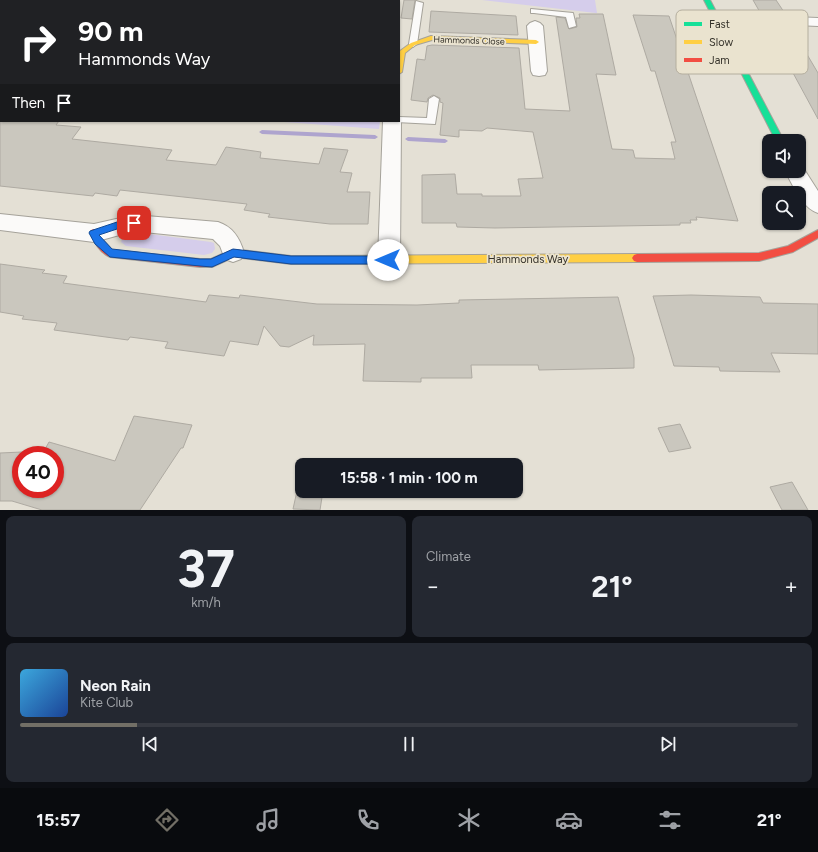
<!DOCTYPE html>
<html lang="en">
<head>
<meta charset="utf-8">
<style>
	body { margin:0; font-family:Figtree,sans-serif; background:#242831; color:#f1f3f6; height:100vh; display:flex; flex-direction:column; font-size:15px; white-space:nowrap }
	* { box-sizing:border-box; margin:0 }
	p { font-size:13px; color:#9ea1a6 }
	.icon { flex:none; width:22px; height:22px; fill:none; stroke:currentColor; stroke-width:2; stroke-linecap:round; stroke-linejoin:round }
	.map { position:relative; height:510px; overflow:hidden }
	.details { display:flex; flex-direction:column; gap:6px; padding:6px; background:#0d0f14; flex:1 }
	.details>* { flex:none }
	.banner { position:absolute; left:0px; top:0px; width:400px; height:122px; box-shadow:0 1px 3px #0004; background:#202124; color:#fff; overflow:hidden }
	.tools { position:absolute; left:762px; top:134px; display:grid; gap:8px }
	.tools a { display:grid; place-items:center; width:44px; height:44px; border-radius:8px; background:#171b24; box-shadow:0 1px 3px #0004; font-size:20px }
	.speed { position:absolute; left:12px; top:446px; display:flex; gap:8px; font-size:20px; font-weight:700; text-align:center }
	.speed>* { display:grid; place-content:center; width:52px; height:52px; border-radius:50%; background:#171b24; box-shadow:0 1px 3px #0004; line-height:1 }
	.speed .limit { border:6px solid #d22; background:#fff; color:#111 }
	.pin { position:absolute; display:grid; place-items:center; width:34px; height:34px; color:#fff; margin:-17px; border-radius:8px; box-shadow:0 2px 6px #0006 }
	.me { position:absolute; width:44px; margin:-22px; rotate:270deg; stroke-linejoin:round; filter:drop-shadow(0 0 3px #0008) }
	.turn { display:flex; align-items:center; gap:14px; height:84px; padding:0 12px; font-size:18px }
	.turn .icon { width:52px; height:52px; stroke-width:2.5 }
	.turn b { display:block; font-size:28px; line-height:34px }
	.then { display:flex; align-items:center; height:38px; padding:0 12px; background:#0003; gap:8px; font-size:15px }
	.big { font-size:30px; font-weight:700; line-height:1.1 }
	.details .card { flex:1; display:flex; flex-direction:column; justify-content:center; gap:6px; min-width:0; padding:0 14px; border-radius:8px; background:#242831 }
	.details .dial { align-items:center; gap:0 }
	.dial b { font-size:52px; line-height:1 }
	.song { display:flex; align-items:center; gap:12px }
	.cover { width:48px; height:48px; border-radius:6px; background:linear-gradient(135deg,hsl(200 70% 55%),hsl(220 70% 35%)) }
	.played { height:4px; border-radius:2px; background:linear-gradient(90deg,#726f66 15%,#363941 15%) }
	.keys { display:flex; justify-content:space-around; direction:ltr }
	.heat { display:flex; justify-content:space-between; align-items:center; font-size:22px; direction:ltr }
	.details .tiles { flex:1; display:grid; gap:6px; grid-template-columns:1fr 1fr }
	.card:last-child { grid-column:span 2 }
	.trip { position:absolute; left:295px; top:458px; width:228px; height:40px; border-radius:8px; background:#171b24; box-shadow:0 1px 3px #0004; font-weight:700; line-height:40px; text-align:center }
	.dock { display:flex; height:64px; justify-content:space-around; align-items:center; background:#090b0e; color:#9ea1a6 }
	.dock .icon { width:28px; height:28px }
	.dock .current { color:#726f66 }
	.dock b { font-size:18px; color:#f1f3f6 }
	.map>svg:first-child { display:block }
</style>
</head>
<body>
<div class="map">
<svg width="818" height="510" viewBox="0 0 818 510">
	<rect width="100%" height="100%" fill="#e4e0d5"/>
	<path fill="#d5cdeb" d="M143 0H400L399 6V1Z
		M482 0H595L597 13H596Z
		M271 121H380L379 129Z
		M134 232 211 242 214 243 215 249 212 253 204 255 126 246 121 242 124 235Z"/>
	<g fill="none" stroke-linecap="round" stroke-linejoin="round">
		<path fill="#aea4ce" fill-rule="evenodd" d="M262 130 375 135 378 137 375 139 262 134 259 132Z
			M408 137 445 139 448 141 445 143 408 141 405 139Z"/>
	</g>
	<path fill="#cac7be" stroke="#aeaaa2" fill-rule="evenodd" d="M404 0H415L412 19 401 18Z
		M753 0H776L786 15 761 14Z
		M431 11 516 16 518 35 429 32Z
		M579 14H603L616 75 596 74 612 149 633 150 635 158 675 159 671 142H676L660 88 655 71H651L633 15 669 16 738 221 696 217 697 220H690L691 223H680V225L495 228 457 227 456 223H422V175L455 174 457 194H482V196H521L518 179 543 178 533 132 487 128 482 131 459 130V137L440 135 443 103 440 102V98L433 95 428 98 427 102 411 100 417 59 425 60 427 46 432 45 519 48 525 109 570 111 556 17 565 18 569 29 577 27 576 18H580Z
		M767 25 793 26 808 51H805L818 73V119Z
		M0 121H59L56 125 81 127 72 139 172 150 166 160 216 165 226 147 261 152 260 158 319 164 324 148 348 150 340 172 352 173 347 192H370L368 224H330L268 217 270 214 244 210 247 204 120 190 117 196 95 193 93 196 0 186Z
		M0 264 45 270 42 273 67 276 63 283 206 302 209 295 239 298 240 295 317 304 417 305 459 303V300L618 297 634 358V368L539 370 538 365H471L472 378H421V382L363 381 365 344 313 345 314 335 289 347 280 346 264 326 258 345 230 341 224 356 165 348 168 342 130 337 128 340 54 330 57 323 22 319 24 316 0 312Z
		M691 295 760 297 763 303 818 304V354L771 353 780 372 720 371 719 367 674 366 653 296Z
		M134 416 192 425 183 448H181L140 510H42L12 501H0V453L44 451 49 442 115 461ZM21 455H55V489H21Z
		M680 424 691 448 669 452 658 428Z
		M792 482 808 510H782L770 487Z
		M297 491H323L320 510 293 509Z"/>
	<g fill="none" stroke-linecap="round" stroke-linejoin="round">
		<g stroke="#a5a29a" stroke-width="2">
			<path id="lane" d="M416 1 423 3 417 44 413 47 409 44Z
				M531 9 573 13 576 26 569 28 566 17 534 13H531Z
				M434 96 439 99 435 124 396 122 395 121H399V117L427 118 429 99Z"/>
		</g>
		<g stroke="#a5a29a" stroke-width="2">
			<path id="street" d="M716 14 818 18V26L711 21 709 18 711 15Z
				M535 21 540 23 543 26 547 71 545 75 539 76 533 75 531 71 527 26 530 23Z
				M399 118 401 121 400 260 397 267 389 269 381 267 378 260 383 121H399Z
				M799 165 802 166 818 191V213C802 208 793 185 785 171H799Z
				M0 214 94 224 134 215 218 222C233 227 240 238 244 253L241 259 233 262 225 259 220 246 213 239 134 231 94 242 0 230Z"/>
		</g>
		<g stroke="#a5a29a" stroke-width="2">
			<path id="fast" d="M704 0H710L784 141H776Z"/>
		</g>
		<g stroke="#a5a29a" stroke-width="2">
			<path id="slow" d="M431 36 536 40 539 42 536 44 432 40 415 45 405 53 402 72 399 74 400 51 411 43Z
				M637 254 640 255 642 258 640 261 637 262 322 264 319 263 317 260 319 257 322 256Z"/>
		</g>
		<g stroke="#a5a29a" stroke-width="2">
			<path id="jam" d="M94 229 97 230 101 238 112 250 200 259H211L233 249 291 256H322L325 257 327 260 325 263 322 264H291L234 257 212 267H200L110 257C100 253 94 242 90 233L91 230Z
				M818 230V238L793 252 759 261 637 262 634 261 632 258 634 255 637 254 759 253 788 246Z"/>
		</g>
		<use href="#lane" fill="#fbfaf9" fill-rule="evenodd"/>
		<use href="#street" fill="#fbfaf9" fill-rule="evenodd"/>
		<use href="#fast" fill="#16e098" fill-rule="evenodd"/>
		<use href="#slow" fill="#ffcf43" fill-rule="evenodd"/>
		<use href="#jam" fill="#f24e42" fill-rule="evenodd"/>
	</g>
	<path fill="#1a73e8" stroke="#114b97" d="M134 220 139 223 137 226 120 228 99 235 112 249 200 259H211L233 249 291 256H388L393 260 388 264H291L234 257 212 267 200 266 110 257 95 244 89 233 90 231 120 221Z"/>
	<g text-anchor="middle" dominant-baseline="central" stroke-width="3.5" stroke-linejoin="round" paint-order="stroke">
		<g font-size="9" fill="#35322a" stroke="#eae3cf">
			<text transform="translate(469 40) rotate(2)">Hammonds Close</text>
		</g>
		<g font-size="11" fill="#35322a" stroke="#eae3cf">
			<text x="528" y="259">Hammonds Way</text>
		</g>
	</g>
	<rect x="676" y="10" width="132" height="64" rx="6" fill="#eae3cf" stroke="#b4ae9e" stroke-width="1"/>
	<rect x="684" y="22" width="18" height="4" fill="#16e098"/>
	<rect x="684" y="40" width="18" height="4" fill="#ffcf43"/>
	<rect x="684" y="58" width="18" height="4" fill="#f24e42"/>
	<g font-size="11" fill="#35322a">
		<text x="709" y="28">Fast</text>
		<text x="709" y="46">Slow</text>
		<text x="709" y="64">Jam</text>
	</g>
</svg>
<div class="tools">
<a><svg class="icon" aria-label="sound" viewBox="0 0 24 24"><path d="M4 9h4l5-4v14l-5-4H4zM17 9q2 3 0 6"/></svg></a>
<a><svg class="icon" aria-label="search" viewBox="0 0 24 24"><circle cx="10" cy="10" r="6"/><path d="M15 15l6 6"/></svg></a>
</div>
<div class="speed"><div class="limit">40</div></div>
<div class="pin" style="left:134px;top:223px;background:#d93025"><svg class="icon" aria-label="arrive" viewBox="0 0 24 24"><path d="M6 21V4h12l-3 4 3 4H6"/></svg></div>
<svg class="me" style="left:388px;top:260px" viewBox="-20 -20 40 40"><circle r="19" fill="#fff"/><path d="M0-13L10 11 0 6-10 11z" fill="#1a73e8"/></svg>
<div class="trip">15:58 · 1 min · 100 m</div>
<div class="banner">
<div class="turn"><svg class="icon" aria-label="right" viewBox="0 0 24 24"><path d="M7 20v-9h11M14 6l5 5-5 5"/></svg><div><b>90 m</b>Hammonds Way</div></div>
<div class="then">Then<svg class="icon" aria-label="arrive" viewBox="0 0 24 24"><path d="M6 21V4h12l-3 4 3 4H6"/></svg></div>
</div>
</div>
<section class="details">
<div class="tiles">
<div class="card dial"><b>37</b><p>km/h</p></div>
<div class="card"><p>Climate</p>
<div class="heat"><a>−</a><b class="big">21°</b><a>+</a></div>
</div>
<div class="card">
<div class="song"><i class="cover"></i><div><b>Neon Rain</b><p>Kite Club</p></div></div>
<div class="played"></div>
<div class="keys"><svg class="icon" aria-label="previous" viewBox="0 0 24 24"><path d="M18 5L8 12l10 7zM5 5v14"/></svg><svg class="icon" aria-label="pause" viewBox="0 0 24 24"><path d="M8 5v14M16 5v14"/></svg><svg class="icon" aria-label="next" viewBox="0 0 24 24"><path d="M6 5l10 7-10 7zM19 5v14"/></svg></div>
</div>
</div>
</section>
<nav class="dock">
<b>15:57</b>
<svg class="icon current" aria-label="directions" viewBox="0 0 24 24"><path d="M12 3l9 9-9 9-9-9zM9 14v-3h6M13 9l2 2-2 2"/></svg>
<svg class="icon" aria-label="music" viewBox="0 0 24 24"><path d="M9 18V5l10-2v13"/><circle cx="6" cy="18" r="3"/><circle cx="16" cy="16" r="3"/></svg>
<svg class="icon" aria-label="phone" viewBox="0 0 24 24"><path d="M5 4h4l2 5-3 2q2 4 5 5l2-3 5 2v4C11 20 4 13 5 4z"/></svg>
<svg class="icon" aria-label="climate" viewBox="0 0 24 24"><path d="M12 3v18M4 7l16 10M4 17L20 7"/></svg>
<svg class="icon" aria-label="car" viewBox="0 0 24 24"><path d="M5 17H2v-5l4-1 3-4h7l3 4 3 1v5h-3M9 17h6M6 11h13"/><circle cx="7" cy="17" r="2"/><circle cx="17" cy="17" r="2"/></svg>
<svg class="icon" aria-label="filters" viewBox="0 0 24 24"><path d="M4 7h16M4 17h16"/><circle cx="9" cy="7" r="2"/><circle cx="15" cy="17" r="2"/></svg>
<b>21°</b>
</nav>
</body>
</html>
